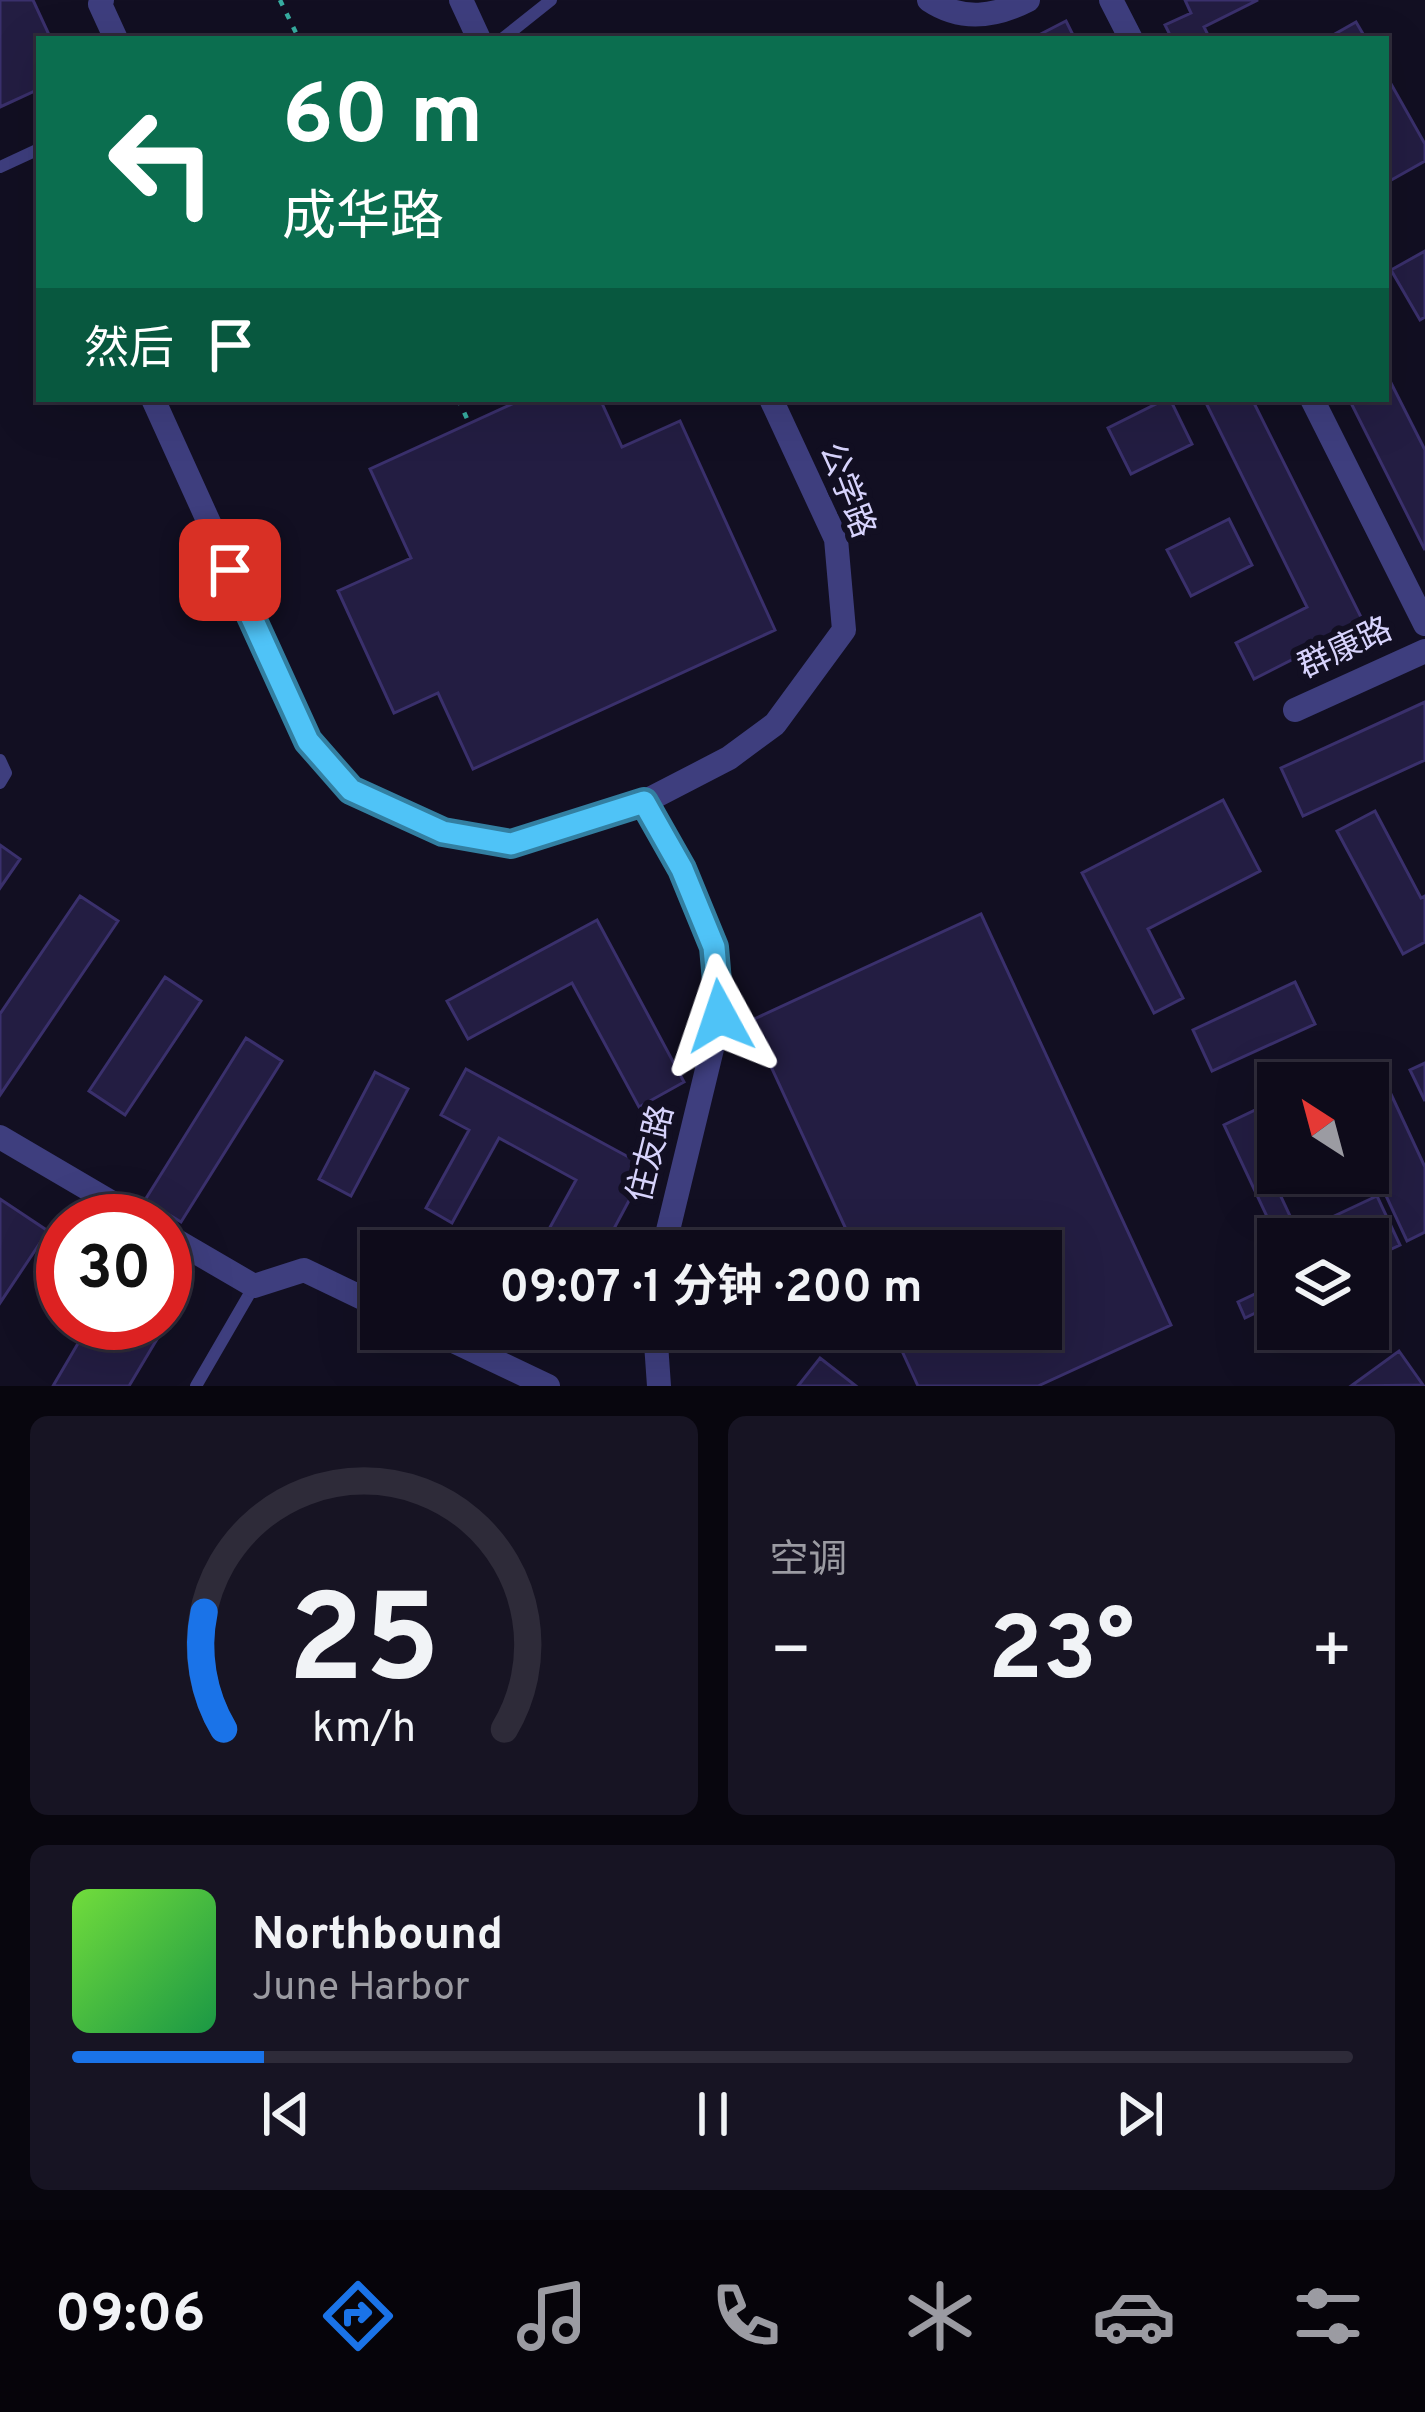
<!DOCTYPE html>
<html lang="zh">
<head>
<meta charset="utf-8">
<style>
	body { margin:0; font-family:Overpass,"Noto Sans SC",sans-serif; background:#171423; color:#f1f3f6; height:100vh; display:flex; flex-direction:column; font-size:45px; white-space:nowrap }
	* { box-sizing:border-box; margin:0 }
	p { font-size:39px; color:#9b9ba2 }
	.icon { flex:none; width:66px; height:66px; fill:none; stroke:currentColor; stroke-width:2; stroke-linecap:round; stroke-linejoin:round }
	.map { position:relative; height:1386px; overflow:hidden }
	.panel { display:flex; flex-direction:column; gap:30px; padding:30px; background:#08060e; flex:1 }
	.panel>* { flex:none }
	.guide { position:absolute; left:36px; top:36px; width:1353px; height:366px; border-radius:0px; box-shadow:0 12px 48px #0002,0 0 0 3px #2e2b39; background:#0b6e4f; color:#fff; overflow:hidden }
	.needle { width:78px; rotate:324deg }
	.tools { position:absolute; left:1257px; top:1062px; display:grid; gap:24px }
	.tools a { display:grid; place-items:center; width:132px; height:132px; border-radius:0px; background:#0e0b1a; box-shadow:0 12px 48px #0002,0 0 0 3px #2e2b39; font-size:60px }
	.speed { position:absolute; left:36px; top:1194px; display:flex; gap:24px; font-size:60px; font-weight:700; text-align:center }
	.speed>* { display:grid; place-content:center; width:156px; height:156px; border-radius:50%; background:#0e0b1a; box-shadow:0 12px 48px #0002,0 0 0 3px #2e2b39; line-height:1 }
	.speed .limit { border:18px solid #d22; background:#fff; color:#111 }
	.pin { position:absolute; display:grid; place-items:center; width:102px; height:102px; color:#fff; margin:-51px; border-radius:24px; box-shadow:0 6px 18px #0006 }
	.me { position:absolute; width:132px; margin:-66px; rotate:355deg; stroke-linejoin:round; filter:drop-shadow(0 0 9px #0008) }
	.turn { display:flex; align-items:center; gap:42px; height:252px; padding:0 48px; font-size:54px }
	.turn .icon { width:156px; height:156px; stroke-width:2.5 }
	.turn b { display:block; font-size:84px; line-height:102px }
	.then { display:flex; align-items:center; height:114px; padding:0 48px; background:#0003; gap:24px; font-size:45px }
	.big { font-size:90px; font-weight:700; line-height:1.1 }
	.panel .widget { flex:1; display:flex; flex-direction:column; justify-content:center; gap:18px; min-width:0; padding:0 42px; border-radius:18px; background:#171423 }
	.panel .dial { align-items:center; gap:0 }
	.dial svg { height:312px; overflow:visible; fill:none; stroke:#2e2b39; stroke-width:7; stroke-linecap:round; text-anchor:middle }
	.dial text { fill:#f1f3f6; stroke:none }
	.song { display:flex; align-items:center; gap:36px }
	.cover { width:144px; height:144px; border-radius:18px; background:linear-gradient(135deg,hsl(100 70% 55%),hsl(140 70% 35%)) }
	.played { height:12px; border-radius:6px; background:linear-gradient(90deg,#1a73e8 15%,#2e2b39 15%) }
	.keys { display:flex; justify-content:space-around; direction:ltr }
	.heat { display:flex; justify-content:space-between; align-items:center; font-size:66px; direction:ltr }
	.panel .tiles { flex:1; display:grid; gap:30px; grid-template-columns:1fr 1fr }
	.widget:last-child { grid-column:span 2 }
	.trip { position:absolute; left:360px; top:1230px; width:702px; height:120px; border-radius:0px; background:#0e0b1a; box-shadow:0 12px 48px #0002,0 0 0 3px #2e2b39; font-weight:700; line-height:120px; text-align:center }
	.dock { display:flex; height:192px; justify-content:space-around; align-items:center; background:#06040a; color:#9b9ba2 }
	.dock .icon { width:84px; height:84px }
	.dock .current { color:#1a73e8 }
	.dock b { font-size:54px; color:#f1f3f6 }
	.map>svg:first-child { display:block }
</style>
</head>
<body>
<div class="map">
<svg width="1425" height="1386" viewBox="0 0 1425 1386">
	<rect width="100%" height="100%" fill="#120f22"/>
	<path fill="#231d42" stroke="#3a306c" stroke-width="3" d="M0 0H33L51 39H39V89L0 107Z
		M1185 0H1258L1204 27 1210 39H1172L1165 25 1191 13Z
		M1066 21 1075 39H1031Z
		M1356 22 1366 39H1326Z
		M1386 75 1425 144V161L1386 183Z
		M1425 251V317L1420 320 1391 270Z
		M1386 373 1425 450V550L1349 399H1386Z
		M523 399H600L622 447 680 421 775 630 473 769 438 693 394 713 338 591 411 558 370 469Z
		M1166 399H1170L1192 444 1131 474 1108 428Z
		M1204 399H1252L1364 623 1254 679 1236 643 1307 607Z
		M1229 519 1252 565 1191 596 1167 550Z
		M1425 702V760L1303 816 1281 768Z
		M1223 800 1260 871 1148 929 1183 998 1154 1013 1082 873Z
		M1375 811 1421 898 1425 896V942L1403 954 1337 831Z
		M0 845 20 859 0 888Z
		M80 896 118 921 0 1095V1014Z
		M981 914 1171 1325 1038 1386H918L892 1329H1041V1251H856L750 1021Z
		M597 920 684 1082 639 1107 572 983 468 1039 447 1001Z
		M165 977 201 1001 125 1115 89 1091Z
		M1295 982 1315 1024 1212 1071 1193 1030Z
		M246 1038 282 1061 181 1222 145 1200Z
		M1425 1063V1101L1410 1070Z
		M1348 1066 1356 1083H1312Z
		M466 1069 647 1167 602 1251H537L576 1180 499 1138 452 1223 426 1208 469 1130 441 1115Z
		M375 1072 408 1089 351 1196 319 1179Z
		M1390 1092 1425 1167V1232L1407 1241 1368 1157V1102Z
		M1278 1099V1143L1260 1152 1298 1233 1377 1196 1400 1245 1368 1260V1239L1278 1240 1224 1125Z
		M0 1199 48 1231 0 1303Z
		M1278 1283V1302L1245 1318 1238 1302Z
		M90 1323H152L163 1329 129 1386H53Z
		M1399 1351 1423 1385 1351 1386Z
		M820 1358 856 1386H798Z"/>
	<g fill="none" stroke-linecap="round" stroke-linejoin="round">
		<path stroke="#37ada1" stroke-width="4.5" stroke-dasharray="6 9" stroke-linecap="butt" d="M280 0 299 39
			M458 399 469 423"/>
		<path stroke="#3e3e7e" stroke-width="12" d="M502 39 551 0
			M0 167 39 149
			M0 760 6 773 0 783
			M196 1386 254 1286"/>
		<path stroke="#3e3e7e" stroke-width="24" d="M102 0 100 4 116 39
			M461 0 479 39
			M929 0C962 22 995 17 1028 0
			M1111 0 1131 39
			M153 399 308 741 351 790 443 831 511 844 644 802 729 758 775 724 844 630 836 539 771 399
			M1312 399 1425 624
			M1295 710 1425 651
			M644 802 682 869 714 947 720 1016 663 1251
			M0 1137 143 1221
			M165 1234 254 1286 304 1270 381 1307
			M428 1329 548 1386
			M655 1329 659 1386"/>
	</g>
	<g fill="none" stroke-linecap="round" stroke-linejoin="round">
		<g stroke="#337fa1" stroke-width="30">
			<path id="route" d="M230 570 308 741 351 790 443 832 511 844 644 802 682 869 714 947 720 1016"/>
		</g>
		<use href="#route" stroke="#4fc3f7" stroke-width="21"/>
	</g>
	<g text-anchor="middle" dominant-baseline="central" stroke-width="12" stroke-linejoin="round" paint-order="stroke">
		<g font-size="33" fill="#d7d3fc" stroke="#120f22">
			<text transform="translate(845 491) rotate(69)">公学路</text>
			<text transform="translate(1346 650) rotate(-25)">群康路</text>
			<text transform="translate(653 1154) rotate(-76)">住友路</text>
		</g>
	</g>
</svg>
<div class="tools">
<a><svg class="needle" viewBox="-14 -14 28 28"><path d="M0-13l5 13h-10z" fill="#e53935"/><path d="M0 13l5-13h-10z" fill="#9b9ba2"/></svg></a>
<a><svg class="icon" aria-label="layers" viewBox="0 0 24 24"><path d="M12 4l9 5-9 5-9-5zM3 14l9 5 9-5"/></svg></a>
</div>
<div class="speed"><div class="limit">30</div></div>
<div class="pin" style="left:230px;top:570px;background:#d93025"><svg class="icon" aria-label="arrive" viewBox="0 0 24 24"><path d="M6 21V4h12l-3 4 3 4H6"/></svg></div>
<svg class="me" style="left:720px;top:1016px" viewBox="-20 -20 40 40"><path d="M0-17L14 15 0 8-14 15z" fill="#4fc3f7" stroke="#fff" stroke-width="4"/></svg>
<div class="trip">09:07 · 1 分钟 · 200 m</div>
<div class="guide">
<div class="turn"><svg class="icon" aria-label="left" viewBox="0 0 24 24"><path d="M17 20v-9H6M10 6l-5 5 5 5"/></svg><div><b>60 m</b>成华路</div></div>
<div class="then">然后<svg class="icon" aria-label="arrive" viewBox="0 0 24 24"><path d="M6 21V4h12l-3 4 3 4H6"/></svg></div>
</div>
</div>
<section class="panel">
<div class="tiles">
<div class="widget dial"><svg viewBox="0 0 100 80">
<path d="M14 69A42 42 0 1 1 86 69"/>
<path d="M14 69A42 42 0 0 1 9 39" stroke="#1a73e8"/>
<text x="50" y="56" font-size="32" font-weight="700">25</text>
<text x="50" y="72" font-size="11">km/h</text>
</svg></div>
<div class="widget"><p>空调</p>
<div class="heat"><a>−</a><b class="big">23°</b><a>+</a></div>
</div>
<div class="widget">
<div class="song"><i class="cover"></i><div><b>Northbound</b><p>June Harbor</p></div></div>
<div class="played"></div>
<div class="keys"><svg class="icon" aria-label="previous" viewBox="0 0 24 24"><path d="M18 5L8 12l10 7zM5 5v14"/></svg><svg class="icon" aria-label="pause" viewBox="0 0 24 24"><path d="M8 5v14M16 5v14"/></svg><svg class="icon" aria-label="next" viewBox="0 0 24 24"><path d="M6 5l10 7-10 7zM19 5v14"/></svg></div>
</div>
</div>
</section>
<nav class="dock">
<b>09:06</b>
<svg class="icon current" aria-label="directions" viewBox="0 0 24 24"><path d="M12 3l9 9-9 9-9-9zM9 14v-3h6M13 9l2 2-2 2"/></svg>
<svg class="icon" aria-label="music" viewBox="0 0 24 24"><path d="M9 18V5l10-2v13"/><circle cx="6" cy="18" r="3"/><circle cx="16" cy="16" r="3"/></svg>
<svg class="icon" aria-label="phone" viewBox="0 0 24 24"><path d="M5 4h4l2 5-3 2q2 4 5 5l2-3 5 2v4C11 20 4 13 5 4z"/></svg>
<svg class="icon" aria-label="climate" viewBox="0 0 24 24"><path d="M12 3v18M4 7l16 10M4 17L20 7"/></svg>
<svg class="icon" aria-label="car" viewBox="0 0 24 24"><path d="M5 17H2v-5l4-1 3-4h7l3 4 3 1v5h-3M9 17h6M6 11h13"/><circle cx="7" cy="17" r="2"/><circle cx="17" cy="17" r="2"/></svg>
<svg class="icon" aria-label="filters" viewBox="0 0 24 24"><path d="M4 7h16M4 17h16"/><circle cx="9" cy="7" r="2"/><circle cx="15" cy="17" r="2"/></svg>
</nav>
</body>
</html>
